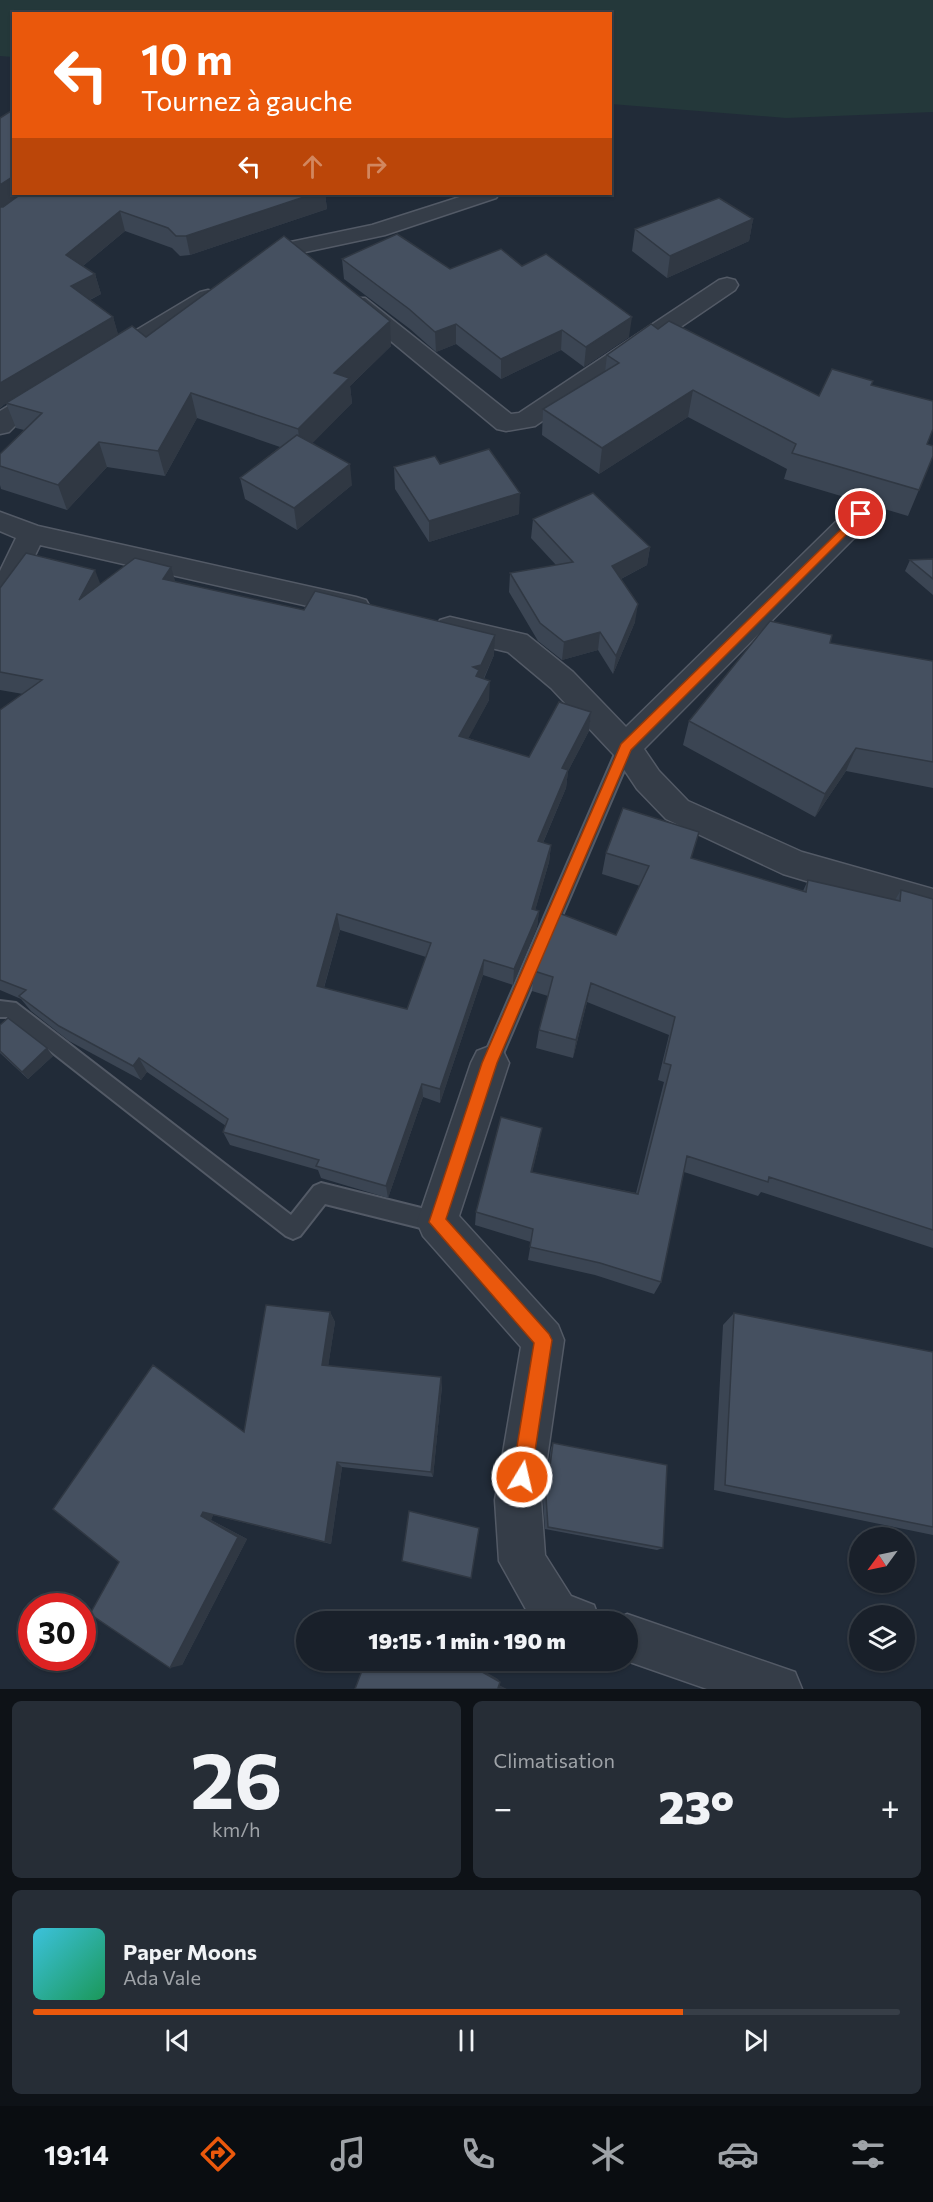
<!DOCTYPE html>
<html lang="fr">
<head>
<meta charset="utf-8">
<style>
	body { margin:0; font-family:Commissioner,sans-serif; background:#262d36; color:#f1f3f6; height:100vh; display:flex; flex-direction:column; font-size:22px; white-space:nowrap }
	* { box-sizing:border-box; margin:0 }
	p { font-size:20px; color:#9fa3a8 }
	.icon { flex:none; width:33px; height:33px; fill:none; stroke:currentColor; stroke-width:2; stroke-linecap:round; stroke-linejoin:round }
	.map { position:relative; height:1689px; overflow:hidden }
	.side { display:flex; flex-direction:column; gap:12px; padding:12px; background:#0e1217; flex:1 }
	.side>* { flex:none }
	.hud { position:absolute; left:12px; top:12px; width:600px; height:183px; border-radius:0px; box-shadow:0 2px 4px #0004,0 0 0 2px #373e47; background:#ea580c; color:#fff; overflow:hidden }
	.needle { width:39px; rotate:237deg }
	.controls { position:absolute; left:849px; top:1527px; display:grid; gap:12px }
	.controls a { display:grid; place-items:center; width:66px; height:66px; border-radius:50%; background:#19202a; box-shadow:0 2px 4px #0004,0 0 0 2px #373e47; font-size:30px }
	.speed { position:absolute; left:18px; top:1593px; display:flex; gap:12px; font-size:30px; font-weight:700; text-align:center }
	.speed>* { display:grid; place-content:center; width:78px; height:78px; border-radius:50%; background:#19202a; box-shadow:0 2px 4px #0004,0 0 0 2px #373e47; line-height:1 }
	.speed .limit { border:9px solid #d22; background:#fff; color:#111 }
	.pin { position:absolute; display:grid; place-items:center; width:51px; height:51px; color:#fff; margin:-26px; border:3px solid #fff; border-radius:50%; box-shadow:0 2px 6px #0007 }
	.me { position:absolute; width:66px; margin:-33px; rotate:9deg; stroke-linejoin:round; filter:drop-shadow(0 0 4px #0008) }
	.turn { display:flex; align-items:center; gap:21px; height:126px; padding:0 30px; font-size:27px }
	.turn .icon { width:78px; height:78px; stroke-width:2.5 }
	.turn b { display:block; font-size:42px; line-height:51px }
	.lanes { display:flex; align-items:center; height:57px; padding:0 30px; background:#0003; justify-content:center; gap:30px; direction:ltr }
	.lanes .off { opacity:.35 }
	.big { font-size:45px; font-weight:800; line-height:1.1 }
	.side .tile { flex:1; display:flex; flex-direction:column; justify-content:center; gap:9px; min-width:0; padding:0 21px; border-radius:9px; background:#262d36 }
	.side .dial { align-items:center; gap:0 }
	.dial b { font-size:78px; line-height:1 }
	.song { display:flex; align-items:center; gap:18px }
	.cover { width:72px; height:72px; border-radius:9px; background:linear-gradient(135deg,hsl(190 70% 55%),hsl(150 70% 35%)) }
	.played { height:6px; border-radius:3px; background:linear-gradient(90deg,#ea580c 75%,#373e47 75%) }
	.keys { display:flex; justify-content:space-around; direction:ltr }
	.heat { display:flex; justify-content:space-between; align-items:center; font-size:33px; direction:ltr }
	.side .tiles { flex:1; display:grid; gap:12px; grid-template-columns:1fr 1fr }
	.tile:last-child { grid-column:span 2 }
	.trip { position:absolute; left:296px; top:1611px; width:342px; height:60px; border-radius:30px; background:#19202a; box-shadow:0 2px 4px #0004,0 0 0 2px #373e47; font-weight:800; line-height:60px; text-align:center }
	.tabs { display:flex; height:96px; justify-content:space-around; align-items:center; background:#0a0d11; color:#9fa3a8 }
	.tabs .icon { width:42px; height:42px }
	.tabs .current { color:#ea580c }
	.tabs b { font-size:27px; color:#f1f3f6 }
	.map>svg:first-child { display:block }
</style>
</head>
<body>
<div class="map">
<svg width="933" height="1689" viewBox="0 0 933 1689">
	<rect width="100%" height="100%" fill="#212b38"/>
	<path fill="#24383a" d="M0 0H933V112L786 118 611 104 610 14H14L13 57 0 56Z"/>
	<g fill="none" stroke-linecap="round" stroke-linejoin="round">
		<g stroke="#535a66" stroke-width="4">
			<path id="service" d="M626 741 634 747 499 1063 497 1069 490 1072 483 1069 481 1063 618 747Z
				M0 1001 16 1003 291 1215 314 1186 321 1183 437 1212 444 1215 447 1222 444 1229 437 1232 325 1204 300 1236 293 1239 286 1236 7 1017H0Z"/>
		</g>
		<g stroke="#535a66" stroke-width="3">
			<path id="minor" d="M469 194H499L496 198 385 235 296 254 266 273H250L247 268 281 244 372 225Z
				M727 278 735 280 738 285 735 290 535 426 506 431 497 429 345 303 349 298H365L511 414 519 413 719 280Z
				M208 290 216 292 219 297 216 302 114 363 106 365 98 363 94 358 98 353 200 292Z
				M48 384 57 387 60 392 57 397 21 420 9 432 0 434V411L39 387Z
				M861 505 871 507 874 514 871 521 644 749 659 771 688 801 802 852 933 889V919L783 874 666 819 637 789 615 756 551 688 508 652 440 636 435 628 440 620 450 617 527 635 573 672 626 727 851 507Z
				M0 512 38 526 356 597 366 600 370 607 366 614 356 617 40 545 10 607 0 610V571L16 538 0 531Z
				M490 1046 503 1051 509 1063 459 1216 558 1325 564 1340 541 1500 545 1555 571 1596 594 1605 600 1622H533L499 1561 495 1500 521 1347 423 1236 417 1222 471 1063 477 1051Z
				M627 1614 795 1672 802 1689H707L624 1660H627V1622H610Z"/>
		</g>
		<use href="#service" fill="#353d48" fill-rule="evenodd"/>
		<use href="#minor" fill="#353d48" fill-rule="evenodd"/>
	</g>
	<path fill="#3b4553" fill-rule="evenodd" d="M0 118 14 194H325L327 209 190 255 180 256 172 248 125 231 83 266 95 274 101 294 90 300 113 317 118 335 146 337 391 346 350 386 352 403 312 443 352 485 297 530 245 499 240 478 280 447 197 418 165 476 107 467 67 510 1 489 0 485V454L24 430 16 428 6 403 0 408Z
		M753 219 749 241 667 278 632 251 635 229Z
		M342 259 450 269 522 266 629 337 584 367 561 350 501 379 456 344 436 352 410 329 344 279Z
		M658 329 819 396 871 385 927 444 933 456 908 516 784 479 787 469 688 417 599 474 542 435 543 409 605 372 607 355Z
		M440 464 519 514 429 542 395 489 394 467Z
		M533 519 650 547 647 565 621 579 635 622 613 674 598 650 562 660 538 641 509 592 510 573 556 565 531 538Z
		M933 559V595L905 571 910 560Z
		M175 582 494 655 484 679 489 700 468 738 529 757 591 712 589 731 568 771 566 788 543 843 551 845 549 862 535 910 539 911 537 927 513 985 483 975 440 1103 423 1097 388 1198 321 1178 318 1170 230 1145 223 1132 226 1126 147 1072 141 1080 69 1041 31 1011 21 999 0 990V710L23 694 0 690V588ZM340 930 426 957 407 1009 324 988Z
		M830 643 933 661V788L846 771 815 817 683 745 689 721Z
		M606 853 691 858 803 891 808 880 895 900 901 890 933 899V1248L761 1192 758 1196 684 1172 661 1282 654 1294 595 1275 528 1260 531 1242 475 1225 476 1212 539 1144 532 1172 636 1193 664 1082 658 1080 669 1035 587 1002 573 1058 536 1048 539 1030 548 996 532 991 534 971 616 935 640 886 602 874Z
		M0 1025 53 1056 28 1079 0 1053Z
		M330 1312 335 1322 328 1366 442 1386 433 1477 342 1467 331 1544 213 1515 211 1520 247 1539 182 1665 90 1614 244 1432Z
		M734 1313 933 1352V1535L714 1490 723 1325Z
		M553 1443 663 1548 657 1550 545 1529 543 1500 551 1448Z"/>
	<path fill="#303843" d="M14 176V194H24L0 208V185Z
		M313 194H325L327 209 190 255 186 236Z
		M120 211 125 231 72 275 66 255Z
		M753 219 749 241 667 278 670 256Z
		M95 274 101 294 77 306 71 286Z
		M113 317 119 337 2 406 0 408V383Z
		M632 317 629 337 584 367 586 347Z
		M390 321 391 346 350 386 352 403 301 455 298 429 334 373Z
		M456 324V344L436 352 435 332Z
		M562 330 561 350 501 379V359Z
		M693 390 688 417 599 474 602 448Z
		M191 393 197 418 165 476 158 451Z
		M99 442 107 467 67 510 58 485Z
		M350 464 352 485 297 530 294 508Z
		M520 493 519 514 429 542V521Z
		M650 547 647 565 609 585 612 566Z
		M171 567 177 587 163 579Z
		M95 570 103 591 79 600Z
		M638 604 635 622 613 674 616 656Z
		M600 632 598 650 562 660 564 642Z
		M495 635 494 655 481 684 479 685 473 667Z
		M490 681 489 700 460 754 459 736Z
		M591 712 589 731 568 771 566 788 536 859 538 841 562 768Z
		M856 748 846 771 815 817 825 794Z
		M551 845 549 862 531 925 532 909Z
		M539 911 537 927 513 985 514 969Z
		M337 914 340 930 320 1001 317 986Z
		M484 960 483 975 440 1103V1089Z
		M591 983 587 1002 573 1058 576 1040Z
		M47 1048 53 1056 28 1079 22 1072Z
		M139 1058 147 1072 141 1080 133 1066Z
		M422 1084 423 1097 388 1198 386 1186Z
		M542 1128 539 1144 529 1186 531 1172Z
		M330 1312 335 1322 327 1374 322 1365Z
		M441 1377 442 1386 433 1477 431 1472Z
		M337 1462 342 1467 331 1544 325 1542Z
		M203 1512 213 1515 211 1520 247 1539 182 1665 170 1668 201 1516Z
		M387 1617 395 1622H391L384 1618Z
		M461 1660H465L498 1679 500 1682Z
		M497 1684 507 1689H501L498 1688Z"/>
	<path fill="#455060" stroke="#303843" stroke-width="1.5" fill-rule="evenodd" d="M14 109V176L0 185V118Z
		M21 194H313L186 236H176L168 228 120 211 66 255 95 274 71 286 113 317 0 383V207H3Z
		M719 198 753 219 670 256 635 229Z
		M397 234 450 269 501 249 522 266 546 254 632 317 586 347 562 330 501 359 456 324 435 332 409 309 342 259Z
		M284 236 390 321 334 373 349 378 298 429 191 393 158 451 99 442 58 485 0 466V454L42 413 6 403 132 326 146 337Z
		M669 321 819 396 832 369 873 381 871 385 933 401V429L927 444 933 446V456L919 490 792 453 796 444 693 390 602 448 543 409 619 363 607 355 651 324 658 329Z
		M297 435 350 464 294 508 240 478Z
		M489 449 520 493 429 521 394 467 435 456 440 464Z
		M593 493 650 547 612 566 638 604 616 656 600 632 564 642 540 623 510 573 573 562 533 519Z
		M26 553 95 570 79 600 135 558 171 567 163 579 304 610 315 591 495 635 481 665 473 667 479 670 476 676 490 681 459 736 529 757 559 702 591 712 562 768 568 770 538 841 551 845 532 909 539 911 514 969 484 960 440 1089 422 1084 386 1186 316 1166 319 1160 223 1132 228 1119 139 1058 133 1066 59 1026 19 996 26 990 0 980V710L42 680 0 672V588ZM337 914 431 943 407 1009 317 986Z
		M933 559V579L910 560Z
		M770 621 832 635 830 643 933 661V762L856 748 825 794 689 721Z
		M623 808 699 832 691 858 806 892 808 880 900 901 901 890 933 899V1230L769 1177 768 1182 687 1156 661 1282 600 1263 530 1247 533 1229 476 1212 501 1117 542 1128 531 1172 638 1194 671 1065 664 1063 675 1017 591 983 576 1040 539 1030 553 977 534 971 559 913 616 935 649 866 606 853Z
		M8 1018 47 1048 22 1072 0 1051V1025Z
		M266 1305 330 1312 322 1365 441 1377 431 1472 337 1462 325 1542 203 1512 201 1516 238 1537 170 1668 90 1614 119 1562 53 1509 153 1365 244 1432Z
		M734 1313 933 1352V1527L725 1485Z
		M553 1443 667 1465 663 1548 548 1527 546 1497Z
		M409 1511 479 1528 471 1578 402 1561Z
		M384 1618 391 1622H383Z
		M366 1660H461L500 1682 498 1688 501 1689H355Z"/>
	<path fill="#ea580c" stroke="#983908" stroke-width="1.5" d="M861 510 864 512V517L631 750 497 1063 446 1219 549 1334 552 1340 531 1477 528 1483 522 1486 515 1483 512 1477 534 1343 429 1222 482 1063 621 744Z"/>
</svg>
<div class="controls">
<a><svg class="needle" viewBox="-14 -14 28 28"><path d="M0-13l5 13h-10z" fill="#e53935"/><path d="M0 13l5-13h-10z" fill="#9fa3a8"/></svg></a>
<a><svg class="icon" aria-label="layers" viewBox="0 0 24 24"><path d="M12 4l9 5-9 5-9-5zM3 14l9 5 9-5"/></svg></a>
</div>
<div class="speed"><div class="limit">30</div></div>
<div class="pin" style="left:861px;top:514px;background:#d93025"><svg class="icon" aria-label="arrive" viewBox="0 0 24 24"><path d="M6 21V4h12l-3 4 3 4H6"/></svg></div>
<svg class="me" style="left:522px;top:1477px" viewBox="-20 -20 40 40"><circle r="17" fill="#ea580c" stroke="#fff" stroke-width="3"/><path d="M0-11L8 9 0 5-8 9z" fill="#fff"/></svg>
<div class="trip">19:15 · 1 min · 190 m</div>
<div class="hud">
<div class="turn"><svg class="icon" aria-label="left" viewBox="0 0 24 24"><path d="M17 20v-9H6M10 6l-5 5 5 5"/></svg><div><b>10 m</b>Tournez à gauche</div></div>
<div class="lanes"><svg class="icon" aria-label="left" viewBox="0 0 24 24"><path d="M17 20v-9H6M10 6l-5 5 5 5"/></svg><svg class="icon off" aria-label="ahead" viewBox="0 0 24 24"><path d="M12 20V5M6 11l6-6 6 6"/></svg><svg class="icon off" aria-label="right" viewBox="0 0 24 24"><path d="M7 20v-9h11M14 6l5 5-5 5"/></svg></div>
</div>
</div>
<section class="side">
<div class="tiles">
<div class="tile dial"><b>26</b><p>km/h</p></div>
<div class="tile"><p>Climatisation</p>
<div class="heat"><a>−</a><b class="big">23°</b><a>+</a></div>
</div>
<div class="tile">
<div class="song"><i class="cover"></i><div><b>Paper Moons</b><p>Ada Vale</p></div></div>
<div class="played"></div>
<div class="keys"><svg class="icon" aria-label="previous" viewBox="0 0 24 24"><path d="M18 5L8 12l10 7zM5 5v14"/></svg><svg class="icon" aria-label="pause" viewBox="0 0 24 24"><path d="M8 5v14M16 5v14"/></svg><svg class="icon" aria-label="next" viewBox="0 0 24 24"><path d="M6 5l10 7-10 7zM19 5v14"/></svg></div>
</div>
</div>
</section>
<nav class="tabs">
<b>19:14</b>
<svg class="icon current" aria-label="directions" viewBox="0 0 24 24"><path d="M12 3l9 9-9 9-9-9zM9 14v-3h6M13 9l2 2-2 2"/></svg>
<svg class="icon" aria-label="music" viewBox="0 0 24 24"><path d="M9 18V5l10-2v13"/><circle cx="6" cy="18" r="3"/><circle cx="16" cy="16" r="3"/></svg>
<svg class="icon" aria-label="phone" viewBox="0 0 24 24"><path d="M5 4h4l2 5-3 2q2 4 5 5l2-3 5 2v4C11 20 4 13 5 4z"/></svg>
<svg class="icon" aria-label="climate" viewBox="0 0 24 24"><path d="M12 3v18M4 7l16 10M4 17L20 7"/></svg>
<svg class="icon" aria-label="car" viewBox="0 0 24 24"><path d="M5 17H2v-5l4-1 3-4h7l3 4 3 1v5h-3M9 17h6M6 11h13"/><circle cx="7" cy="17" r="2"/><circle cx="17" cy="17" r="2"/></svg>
<svg class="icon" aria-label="filters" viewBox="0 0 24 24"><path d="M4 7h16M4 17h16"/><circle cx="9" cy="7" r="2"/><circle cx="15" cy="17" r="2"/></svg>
</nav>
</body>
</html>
